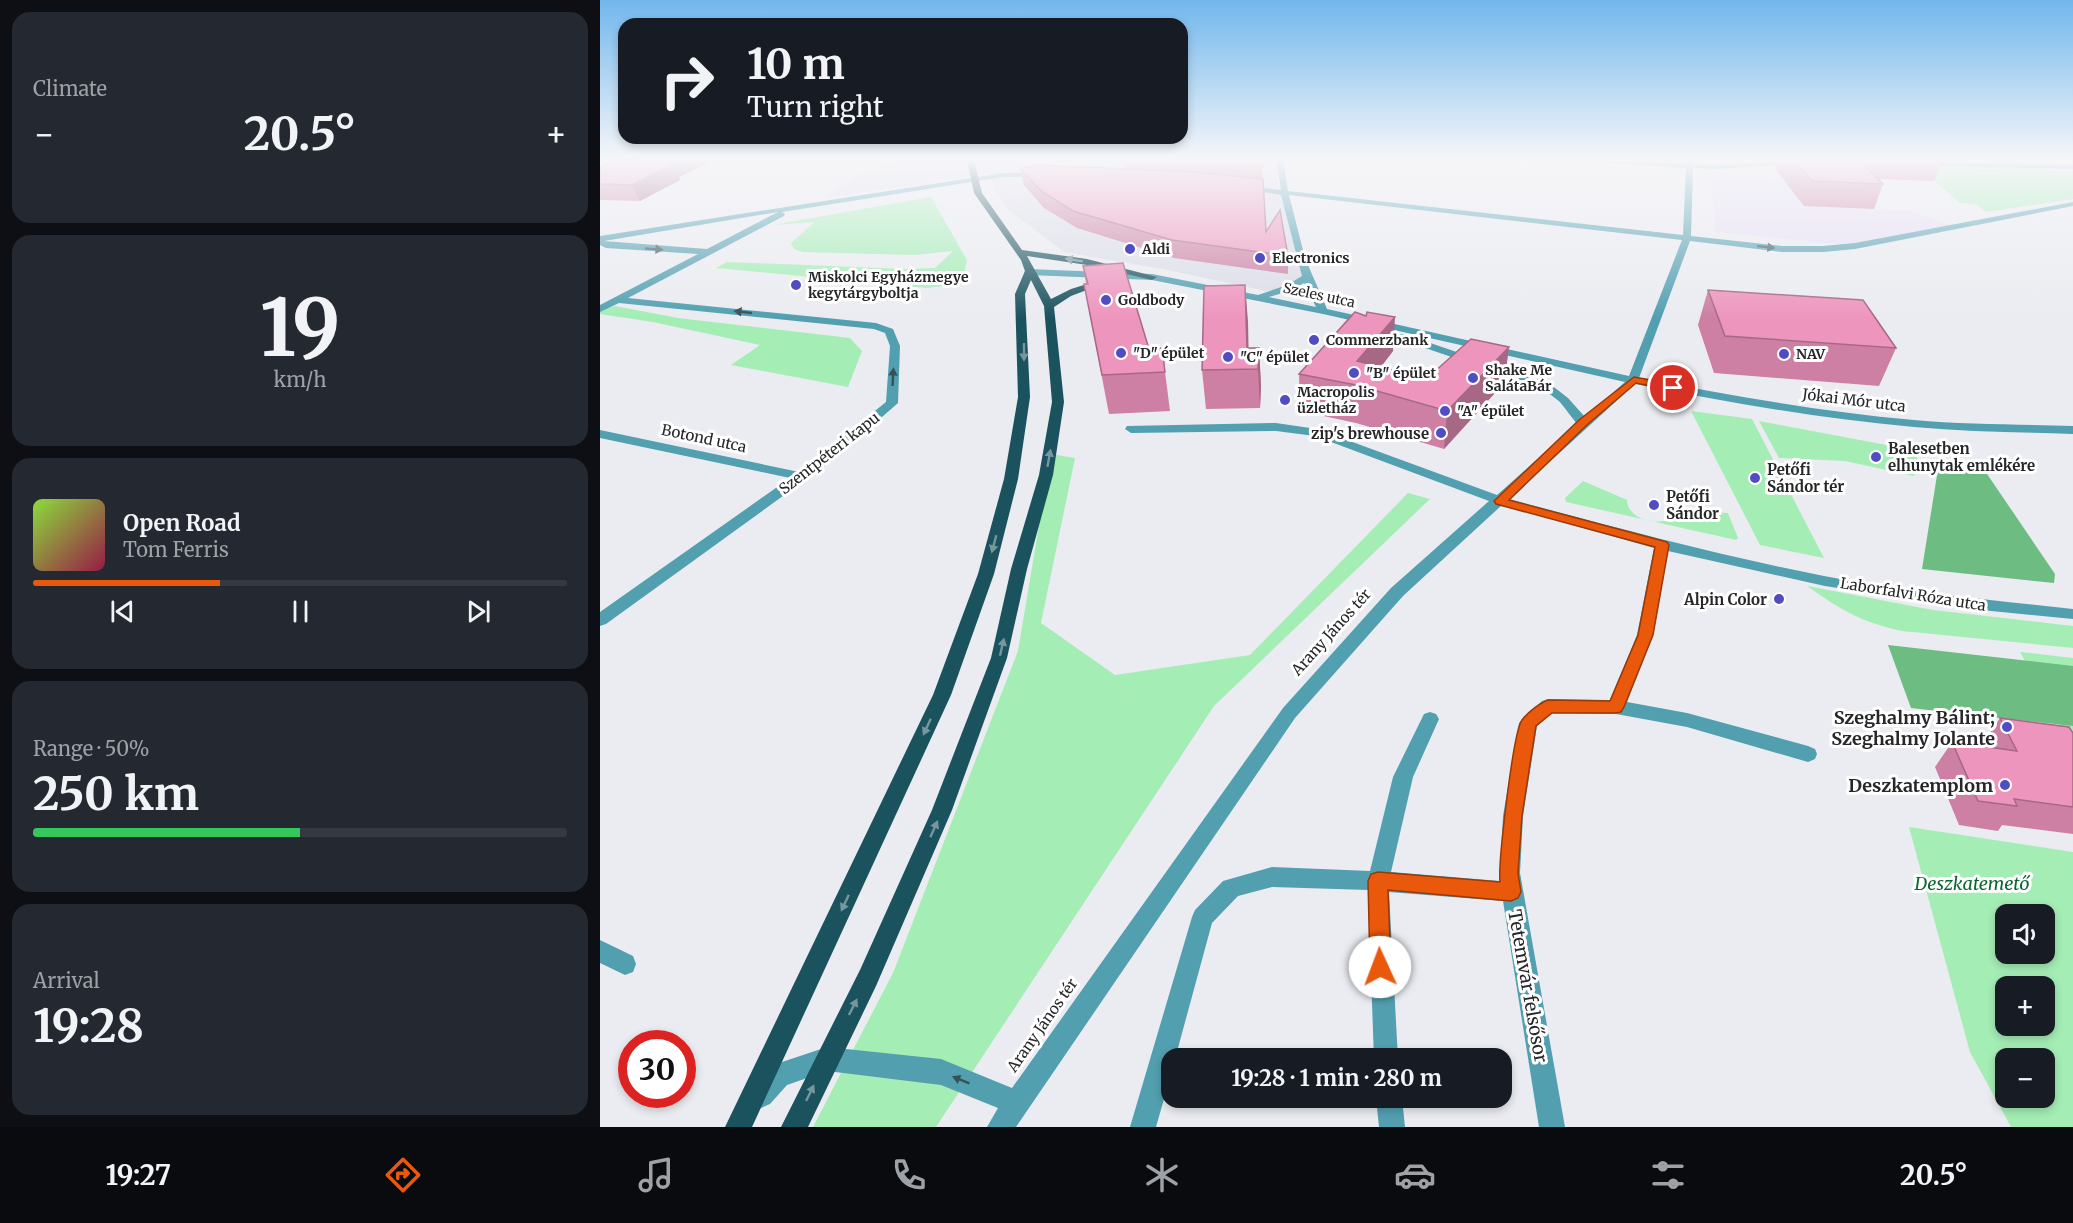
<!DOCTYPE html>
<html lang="en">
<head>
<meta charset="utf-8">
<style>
	body { margin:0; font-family:Merriweather,serif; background:#242831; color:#f1f3f6; height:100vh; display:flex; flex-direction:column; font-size:22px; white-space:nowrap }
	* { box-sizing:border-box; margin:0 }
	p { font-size:20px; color:#9ea1a6 }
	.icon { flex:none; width:33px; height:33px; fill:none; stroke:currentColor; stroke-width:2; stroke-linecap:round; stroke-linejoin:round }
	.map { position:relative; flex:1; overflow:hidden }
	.side { display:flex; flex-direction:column; gap:12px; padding:12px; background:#0d0f14; width:600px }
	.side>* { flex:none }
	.top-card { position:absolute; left:18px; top:18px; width:570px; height:126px; border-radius:18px; box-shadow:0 3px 9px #0003; background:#171b24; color:#f1f3f6; overflow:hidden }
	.fabs { position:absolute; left:1395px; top:904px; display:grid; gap:12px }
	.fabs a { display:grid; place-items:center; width:60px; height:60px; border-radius:12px; background:#171b24; box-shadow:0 3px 9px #0003; font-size:30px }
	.speed { position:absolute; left:18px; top:1030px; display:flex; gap:12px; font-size:30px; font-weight:700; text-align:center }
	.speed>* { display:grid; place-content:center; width:78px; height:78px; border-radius:50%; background:#171b24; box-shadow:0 3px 9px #0003; line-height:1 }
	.speed .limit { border:9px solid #d22; background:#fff; color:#111 }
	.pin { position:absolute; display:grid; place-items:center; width:51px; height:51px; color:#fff; margin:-26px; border:3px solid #fff; border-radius:50%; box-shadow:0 2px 6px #0007 }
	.me { position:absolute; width:66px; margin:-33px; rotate:358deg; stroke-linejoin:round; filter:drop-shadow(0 0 4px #0008) }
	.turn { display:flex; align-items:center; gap:21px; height:126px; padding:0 30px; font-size:27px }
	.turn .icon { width:78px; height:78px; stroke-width:2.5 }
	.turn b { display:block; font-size:42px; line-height:51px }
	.big { font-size:45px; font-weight:700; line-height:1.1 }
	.side .card { flex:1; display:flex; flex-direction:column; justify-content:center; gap:9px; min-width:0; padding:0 21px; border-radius:18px; background:#242831 }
	.side .dial { align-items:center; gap:0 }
	.dial b { font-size:78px; line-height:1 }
	.song { display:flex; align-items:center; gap:18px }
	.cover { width:72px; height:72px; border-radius:9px; background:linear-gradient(135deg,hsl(90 70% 55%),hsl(340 70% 35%)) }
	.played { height:6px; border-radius:3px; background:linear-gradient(90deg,#ea580c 35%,#363941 35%) }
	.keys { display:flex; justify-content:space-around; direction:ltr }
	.heat { display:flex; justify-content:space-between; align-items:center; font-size:33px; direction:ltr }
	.charge { height:9px; border-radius:4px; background:linear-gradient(90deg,#34c759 50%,#363941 0) }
	.trip { position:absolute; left:561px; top:1048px; width:351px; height:60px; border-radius:18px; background:#171b24; box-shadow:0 3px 9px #0003; font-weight:700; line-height:60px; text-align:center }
	.tabs { display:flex; height:96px; justify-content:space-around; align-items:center; background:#090b0e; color:#9ea1a6 }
	.tabs .icon { width:42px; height:42px }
	.tabs .on { color:#ea580c }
	.tabs b { font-size:27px; color:#f1f3f6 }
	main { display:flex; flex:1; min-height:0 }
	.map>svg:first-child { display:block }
</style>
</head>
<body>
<main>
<section class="side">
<div class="card"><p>Climate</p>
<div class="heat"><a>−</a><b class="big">20.5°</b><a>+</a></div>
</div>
<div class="card dial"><b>19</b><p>km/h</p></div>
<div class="card">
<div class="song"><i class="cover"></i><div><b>Open Road</b><p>Tom Ferris</p></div></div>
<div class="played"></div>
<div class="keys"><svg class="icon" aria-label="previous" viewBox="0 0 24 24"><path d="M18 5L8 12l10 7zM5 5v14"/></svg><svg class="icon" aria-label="pause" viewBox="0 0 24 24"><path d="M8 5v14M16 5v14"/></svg><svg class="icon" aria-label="next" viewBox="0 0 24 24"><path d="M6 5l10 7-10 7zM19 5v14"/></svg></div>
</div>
<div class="card"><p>Range · 50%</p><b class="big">250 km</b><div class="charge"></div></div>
<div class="card"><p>Arrival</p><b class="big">19:28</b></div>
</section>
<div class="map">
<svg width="1473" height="1127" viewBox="0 0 1473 1127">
	<rect width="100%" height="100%" fill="#ebecf1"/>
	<path fill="#dbdde8" d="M298 160H674L680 192 706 277 701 286 666 291 563 269 464 252 407 209 395 190 389 174 222 198 266 171Z"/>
	<path fill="#e6def4" d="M1111 173 1183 179 1204 206 1311 211 1350 225 1248 245 1115 232Z"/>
	<path fill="#a4edb5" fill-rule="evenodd" d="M1241 165 1473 171V199L1386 212 1376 204 1360 203 1326 174Z
		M331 197 367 260 362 284 327 288 116 268 127 262 306 269 335 268 353 251 315 255 203 252 194 249 191 243 215 222 172 225Z
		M15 306 78 318 250 338 262 351 248 387 131 365 160 345 53 322 0 314V310Z
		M1091 411 1152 419 1224 558 1160 545Z
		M1159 421 1318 451 1314 476 1245 461 1179 458Z
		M451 454 475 458 441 623 515 675 650 655 808 493 830 499 614 706 336 1127H213L293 973 418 651Z
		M983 481 1027 500C1027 522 1069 530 1079 511L1128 513 1138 538 1136 540 966 502 965 498Z
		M1207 586 1333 610 1473 626V648L1302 631C1261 622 1241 610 1207 586Z
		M1420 652 1473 658V748Z
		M1309 827 1473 852V1127H1411L1370 1052ZM1406 915H1444V954H1406ZM1406 987H1444V1026H1406ZM1406 1059H1444V1098H1406Z"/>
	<path fill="#6dbd82" d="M1338 469 1385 471 1455 574 1454 583 1322 569Z
		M1288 645 1473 666V726L1311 708Z"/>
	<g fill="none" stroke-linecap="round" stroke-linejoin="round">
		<path fill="#529fb0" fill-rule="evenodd" d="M676 160H683L688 191 1083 235 1086 168 985 162 982 160 1086 163 1087 160H1093V164L1116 165 1197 161 1199 164 1116 169 1093 168 1091 236 1182 246H1223L1255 243 1473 202V206L1255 249 1223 252H1182L1090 241 1039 378C1130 395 1221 412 1314 420 1366 425 1420 424 1473 426V434C1420 432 1367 432 1314 427 1220 419 1128 402 1035 384L909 499C1013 527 1118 555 1224 576 1306 592 1390 600 1473 609V619L1371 609 1225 586 1068 551 1053 635 1027 702 1087 713 1208 746 1215 749 1217 754 1215 759 1208 762 1087 727 1016 714 952 713 937 726 923 816 920 873 965 1127H939L903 901 789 892 798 1059H774L768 890 672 887 638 896 612 923 575 1059H572V1071L556 1127H530L592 917 595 910 623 881 672 867 770 871 793 777 824 714 830 712 836 714 839 719 813 777 791 872 900 881 903 816 919 723 942 701 948 699 1010 700 1037 635 1054 548 902 505 803 596 695 718 416 1127H387L398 1108 341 1085 227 1071 187 1085 170 1104 161 1108 152 1104 148 1095 152 1086 170 1066 227 1047 341 1059 412 1088 683 708 791 588 889 501 715 436 676 431 531 433 525 429 527 426 676 423 717 429 897 495 977 424 960 402 942 388 796 338V334H804L950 384 968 398 985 417 1025 382 723 314 552 280 429 275 424 272 429 269 552 274 658 295 687 285 702 276 681 195 640 188 644 186 681 190ZM689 195 1082 240 1029 376 727 309 705 258ZM704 283 716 307 669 297 689 291Z
			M1323 162 1473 165V169L1320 166Z
			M403 173H443L447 175 443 177H403L182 212 185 214 184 216 28 298 276 323 293 329 300 346 298 403 234 459 6 624 0 626V612L190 478 0 438V430L199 472 286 402 290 346 285 333 274 329 19 303 0 312V305L98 254 6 248 0 245V236ZM178 212 107 249 4 241Z
			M0 940 33 956 36 964 33 972 25 975 0 963Z
			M776 1098H802L805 1127H779Z"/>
		<path fill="#1a525e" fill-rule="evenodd" d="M367 160H374L382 193 422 250 487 259 557 277 552 280 487 265 427 256 451 299 471 289 503 279 508 282 471 296 454 307 464 402 453 475 427 569 407 658 352 810 276 986 208 1127H181L260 970 332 810 391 658 411 569 439 475 452 402 444 306 431 280 425 294 430 397 418 479 394 574 351 695 152 1127H125L333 695 378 574 404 479 418 397 415 294 425 271 421 260 374 193Z"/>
	</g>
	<path fill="#cd80a3" d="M15 160H114L79 177 80 180 40 201 0 200V167Z
		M521 160H662L666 232 688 256V274L574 258 477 228 444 208 424 185 421 169H527Z
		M1178 160H1343L1334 181 1278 179 1283 184 1274 209 1204 206 1175 169Z
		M483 266 549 349 562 348 570 411 509 414 484 284H486Z
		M1108 290 1296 348 1279 386 1114 373 1098 325Z
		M648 321V348H659L661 386 660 408 606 409 602 370Z
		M909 347 904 383 844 449 756 423 700 411 699 374 793 351 781 367 812 375 833 373Z
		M1400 718 1473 733V834L1402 825 1398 831 1359 825 1335 767 1352 742 1384 747 1383 743Z"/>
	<path fill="#a76885" d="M75 160H114L79 177 80 180 40 201 32 185Z
		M645 285 648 321 649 369 647 348Z
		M795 317 793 351 764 388 757 361Z
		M909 347 904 383 844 449 847 411Z
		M659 348 661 386 660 408 658 369Z"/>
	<path fill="#ee95be" stroke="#a76885" stroke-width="1.5" d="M15 160H75L67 164H73L32 185 0 184V167Z
		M546 160H661L663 167Z
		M1194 160H1259L1283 184 1212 181Z
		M436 165 593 172 663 179 666 232 680 210 688 256 572 240 473 211 441 191 421 169Z
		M523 263 549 349 562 348 565 372 502 375 484 284H488L483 266Z
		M645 285 647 348H659L658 369 602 370 604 286Z
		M1108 290 1263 300 1296 348 1125 336Z
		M755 312 766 316 767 312 795 317 757 361 812 375 819 369 833 373 871 339 909 347 847 411 756 385 699 374Z
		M1400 718 1469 727 1473 733V807L1414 799 1417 806 1378 801 1352 742 1417 751Z"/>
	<defs><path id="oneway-solid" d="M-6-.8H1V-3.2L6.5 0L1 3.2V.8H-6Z" transform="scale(1.5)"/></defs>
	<g fill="#365158">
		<use href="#oneway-solid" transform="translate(1166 247) rotate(6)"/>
		<use href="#oneway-solid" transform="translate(54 249) rotate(4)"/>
		<use href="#oneway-solid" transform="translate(143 312) rotate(-174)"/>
		<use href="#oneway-solid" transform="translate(293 377) rotate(-87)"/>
		<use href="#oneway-solid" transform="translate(361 1080) rotate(-158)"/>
	</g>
	<g fill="#76979e">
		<use href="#oneway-solid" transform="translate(474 260) rotate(-171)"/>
		<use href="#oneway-solid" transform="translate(424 352) rotate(90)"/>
		<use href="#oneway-solid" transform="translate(449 458) rotate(-80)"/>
		<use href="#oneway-solid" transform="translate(394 544) rotate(105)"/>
		<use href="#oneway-solid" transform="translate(402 647) rotate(-77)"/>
		<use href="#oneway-solid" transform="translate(327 727) rotate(115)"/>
		<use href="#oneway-solid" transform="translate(334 829) rotate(-66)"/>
		<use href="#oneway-solid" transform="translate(245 903) rotate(115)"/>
		<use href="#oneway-solid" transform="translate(253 1007) rotate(-63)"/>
		<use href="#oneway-solid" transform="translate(210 1093) rotate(-64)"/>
	</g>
	<linearGradient id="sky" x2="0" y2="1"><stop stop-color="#71b7ec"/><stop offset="0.5" stop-color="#f6f6f9"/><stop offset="1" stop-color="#f6f6f9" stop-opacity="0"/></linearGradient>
	<rect width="1473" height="318" fill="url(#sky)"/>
	<path fill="#ea580c" stroke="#983908" stroke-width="1.5" d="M1034 377 1073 384 1078 388 1073 391 1036 383 987 425 909 500 1067 542 1069 545 1053 635 1024 707 1021 712 1016 713H952L936 726 922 816 918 873 921 892 918 898 911 901 788 890 791 967 788 974 780 977 773 974 770 967 768 881 771 874 778 872 900 882C898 863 913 732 922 720 928 712 940 703 948 700L1010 701 1038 635 1055 547 896 504 894 501 979 420Z"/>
	<g fill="#524cc3" stroke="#fff" stroke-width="2">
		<circle cx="530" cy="249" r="6"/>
		<circle cx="660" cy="258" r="6"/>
		<circle cx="196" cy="285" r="6"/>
		<circle cx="506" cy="300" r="6"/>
		<circle cx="714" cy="340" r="6"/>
		<circle cx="521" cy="353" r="6"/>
		<circle cx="1184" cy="354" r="6"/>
		<circle cx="628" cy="357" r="6"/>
		<circle cx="754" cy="373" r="6"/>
		<circle cx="873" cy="378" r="6"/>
		<circle cx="685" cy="400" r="6"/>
		<circle cx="845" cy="411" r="6"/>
		<circle cx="841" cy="433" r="6"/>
		<circle cx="1276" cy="457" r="6"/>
		<circle cx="1155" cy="478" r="6"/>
		<circle cx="1054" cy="505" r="6"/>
		<circle cx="1179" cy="599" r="6"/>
		<circle cx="1407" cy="727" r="6"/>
		<circle cx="1405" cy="785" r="6"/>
	</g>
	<g text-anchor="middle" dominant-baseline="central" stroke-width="6" stroke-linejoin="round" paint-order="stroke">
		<g font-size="14" font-weight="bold" fill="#272729" stroke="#fff" text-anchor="start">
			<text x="542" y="249">Aldi</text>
			<text x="672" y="258">Electronics</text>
			<text x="208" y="277">Miskolci Egyházmegye<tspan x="208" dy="16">kegytárgyboltja</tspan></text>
			<text x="518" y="300">Goldbody</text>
			<text x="726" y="340">Commerzbank</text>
			<text x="533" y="353">"D" épület</text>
			<text x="1196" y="354">NAV</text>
			<text x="640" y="357">"C" épület</text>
			<text x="885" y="370">Shake Me<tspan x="885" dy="16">SalátaBár</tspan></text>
			<text x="766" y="373">"B" épület</text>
			<text x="697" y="392">Macropolis<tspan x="697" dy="16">üzletház</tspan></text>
			<text x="857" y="411">"A" épület</text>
		</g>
		<g font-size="14" fill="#272729" stroke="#fff">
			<text transform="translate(719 295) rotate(12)">Szeles utca</text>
		</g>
		<g font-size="15" fill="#272729" stroke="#fff">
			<text transform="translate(1254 400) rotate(7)">Jókai Mór utca</text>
			<text transform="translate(104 438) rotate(12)">Botond utca</text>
			<text transform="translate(229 453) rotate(-38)">Szentpéteri kapu</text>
			<text transform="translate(1313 594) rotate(9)">Laborfalvi Róza utca</text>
			<text transform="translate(731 632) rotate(-48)">Arany János tér</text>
			<text transform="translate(442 1025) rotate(-55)">Arany János tér</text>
		</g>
		<g font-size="15" font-weight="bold" fill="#272729" stroke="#fff" text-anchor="start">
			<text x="829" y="433" text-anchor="end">zip's brewhouse</text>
			<text x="1288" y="448">Balesetben<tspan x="1288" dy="17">elhunytak emlékére</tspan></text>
			<text x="1167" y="469">Petőfi<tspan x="1167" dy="17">Sándor tér</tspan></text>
			<text x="1066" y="496">Petőfi<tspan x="1066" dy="17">Sándor</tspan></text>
			<text x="1167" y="599" text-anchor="end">Alpin Color</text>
		</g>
		<g font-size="18" font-weight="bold" fill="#272729" stroke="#fff" text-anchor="end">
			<text x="1395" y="717">Szeghalmy Bálint;<tspan x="1395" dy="21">Szeghalmy Jolante</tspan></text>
			<text x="1393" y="785">Deszkatemplom</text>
		</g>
		<g font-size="18" font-style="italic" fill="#096730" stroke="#fff">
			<text x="1372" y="883">Deszkatemető</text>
		</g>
		<g font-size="18" fill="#272729" stroke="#fff">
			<text transform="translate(928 986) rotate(80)">Tetemvár felsősor</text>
		</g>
	</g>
</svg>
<div class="fabs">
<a><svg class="icon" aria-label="sound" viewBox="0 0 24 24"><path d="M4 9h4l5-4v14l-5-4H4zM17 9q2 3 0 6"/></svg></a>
<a>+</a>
<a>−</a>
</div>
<div class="speed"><div class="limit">30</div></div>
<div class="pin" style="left:1073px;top:388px;background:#d93025"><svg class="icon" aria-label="arrive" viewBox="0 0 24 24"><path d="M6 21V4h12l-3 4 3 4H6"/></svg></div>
<svg class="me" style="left:780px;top:967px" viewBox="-20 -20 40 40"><circle r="19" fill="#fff"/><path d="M0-13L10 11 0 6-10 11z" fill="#ea580c"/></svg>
<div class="trip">19:28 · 1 min · 280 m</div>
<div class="top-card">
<div class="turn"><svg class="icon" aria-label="right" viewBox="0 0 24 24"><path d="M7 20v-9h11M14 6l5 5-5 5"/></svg><div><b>10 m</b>Turn right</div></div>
</div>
</div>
</main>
<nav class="tabs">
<b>19:27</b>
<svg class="icon on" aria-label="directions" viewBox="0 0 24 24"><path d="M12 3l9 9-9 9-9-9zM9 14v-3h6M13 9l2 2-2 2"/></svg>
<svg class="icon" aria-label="music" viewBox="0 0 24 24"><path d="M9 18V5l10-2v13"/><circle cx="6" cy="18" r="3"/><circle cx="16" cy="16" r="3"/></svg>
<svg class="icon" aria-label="phone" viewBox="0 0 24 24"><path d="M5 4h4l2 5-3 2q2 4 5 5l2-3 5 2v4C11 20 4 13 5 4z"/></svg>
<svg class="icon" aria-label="climate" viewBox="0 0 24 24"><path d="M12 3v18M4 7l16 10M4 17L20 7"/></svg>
<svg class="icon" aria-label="car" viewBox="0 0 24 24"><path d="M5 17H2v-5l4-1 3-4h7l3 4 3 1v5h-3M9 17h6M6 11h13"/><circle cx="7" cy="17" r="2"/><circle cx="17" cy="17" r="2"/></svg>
<svg class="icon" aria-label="filters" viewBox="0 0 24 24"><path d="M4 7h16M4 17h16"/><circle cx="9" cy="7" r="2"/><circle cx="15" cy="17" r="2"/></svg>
<b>20.5°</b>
</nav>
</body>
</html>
